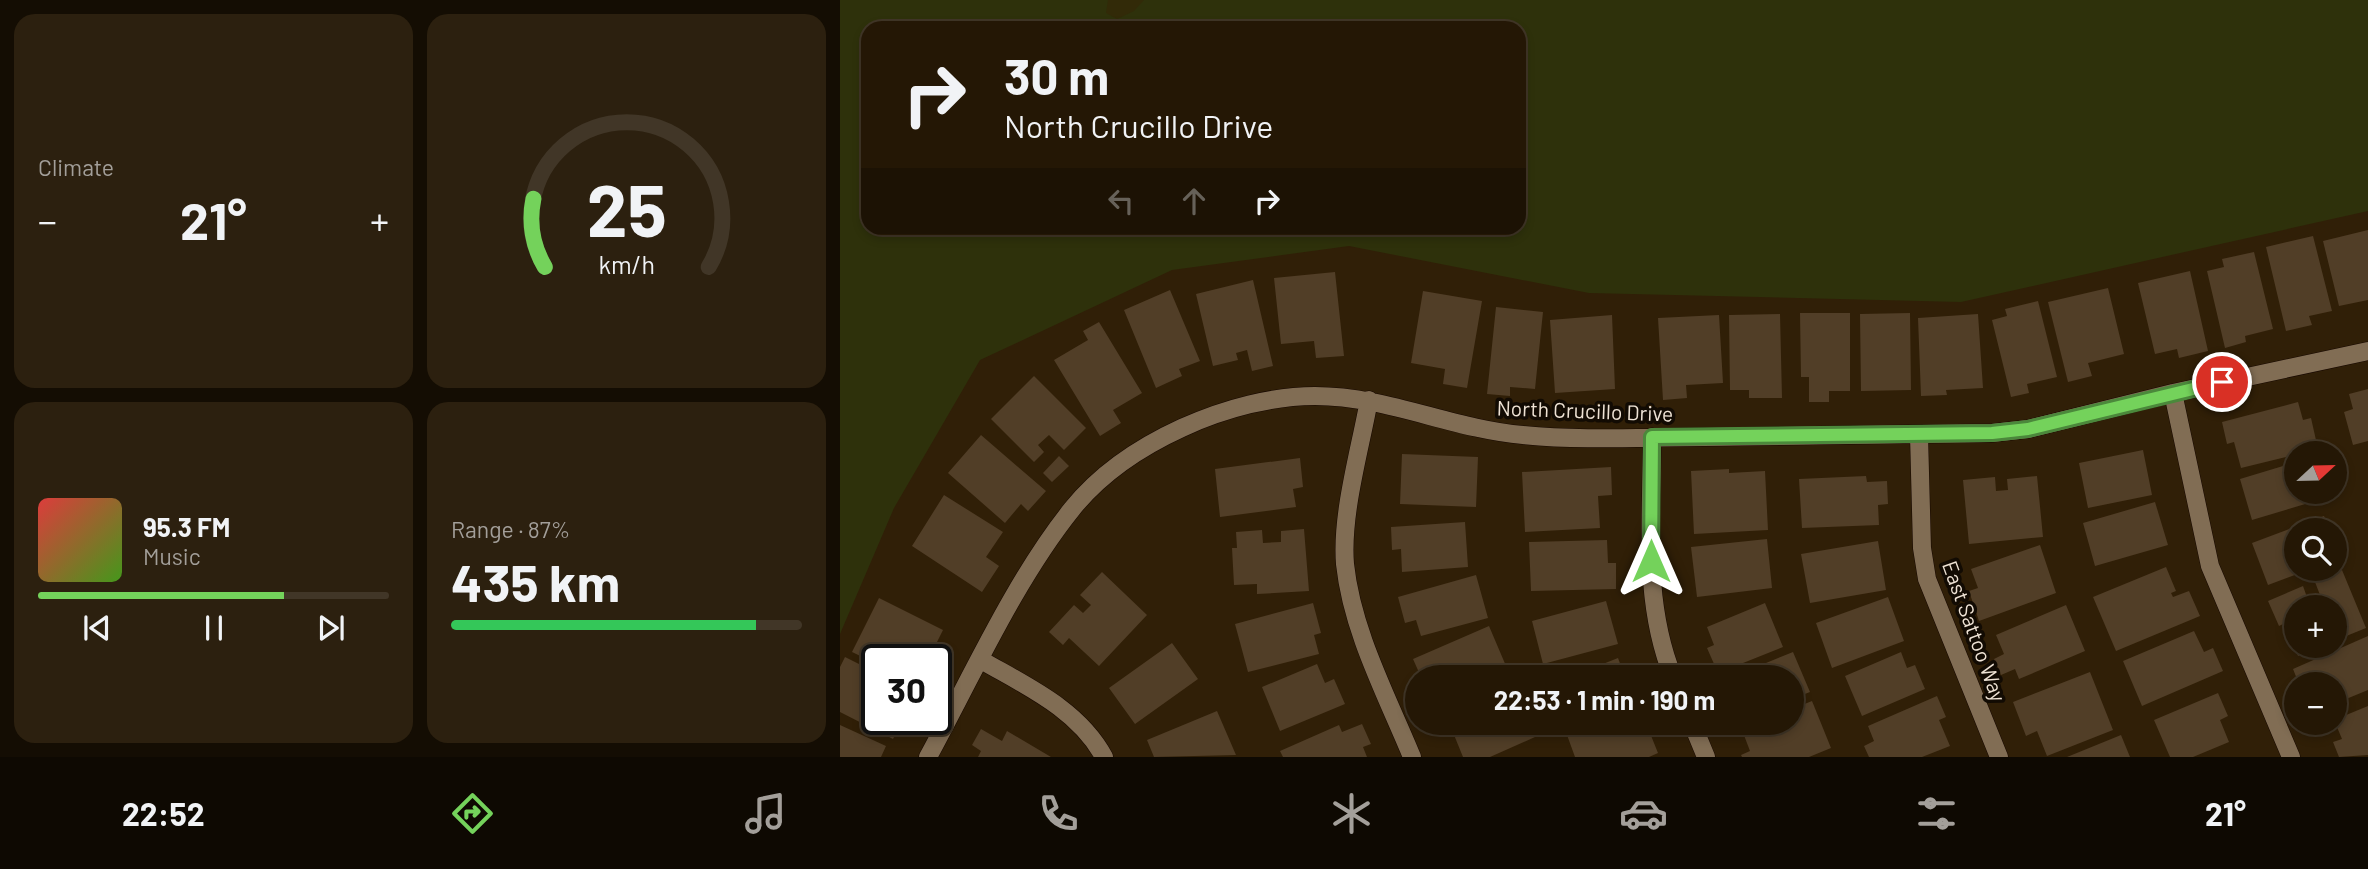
<!DOCTYPE html>
<html lang="en">
<head>
<meta charset="utf-8">
<style>
	body { margin:0; font-family:Barlow,sans-serif; background:#2c200f; color:#f1f3f6; height:100vh; display:flex; flex-direction:column; font-size:26px; white-space:nowrap }
	* { box-sizing:border-box; margin:0 }
	p { font-size:23px; color:#a39f9a }
	.icon { flex:none; width:38px; height:38px; fill:none; stroke:currentColor; stroke-width:2; stroke-linecap:round; stroke-linejoin:round }
	.map { position:relative; flex:1; overflow:hidden }
	.drawer { display:flex; flex-direction:column; gap:14px; padding:14px; background:#140d03; width:840px }
	.drawer>* { flex:none }
	.hud { position:absolute; left:21px; top:21px; width:665px; height:214px; border-radius:21px; box-shadow:0 4px 10px #0003,0 0 0 2px #413627; background:#241705; color:#f1f3f6; overflow:hidden }
	.needle { width:46px; rotate:68deg }
	.tools { position:absolute; left:1444px; top:441px; display:grid; gap:14px }
	.tools a { display:grid; place-items:center; width:63px; height:63px; border-radius:50%; background:#241705; box-shadow:0 4px 10px #0003,0 0 0 2px #413627; font-size:35px }
	.speed { position:absolute; left:21px; top:644px; display:flex; gap:14px; font-size:35px; font-weight:700; text-align:center }
	.speed>* { display:grid; place-content:center; width:91px; height:91px; border-radius:50%; background:#241705; box-shadow:0 4px 10px #0003,0 0 0 2px #413627; line-height:1 }
	.speed .limit { border:4px solid #111; border-radius:10px; background:#fff; color:#111 }
	.pin { position:absolute; display:grid; place-items:center; width:60px; height:60px; color:#fff; margin:-30px; border:4px solid #fff; border-radius:50%; box-shadow:0 2px 7px #0007 }
	.me { position:absolute; width:77px; margin:-38px; rotate:0deg; stroke-linejoin:round; filter:drop-shadow(0 0 5px #0008) }
	.turn { display:flex; align-items:center; gap:24px; height:147px; padding:0 28px; font-size:32px }
	.turn .icon { width:91px; height:91px; stroke-width:2.5 }
	.turn b { display:block; font-size:49px; line-height:60px }
	.lanes { display:flex; align-items:center; height:66px; padding:0 28px; background:#0003; justify-content:center; gap:35px; direction:ltr }
	.lanes .off { opacity:.35 }
	.big { font-size:52px; font-weight:700; line-height:1.1 }
	.drawer .card { flex:1; display:flex; flex-direction:column; justify-content:center; gap:10px; min-width:0; padding:0 24px; border-radius:21px; background:#2c200f }
	.drawer .dial { align-items:center; gap:0 }
	.dial svg { height:182px; overflow:visible; fill:none; stroke:#413627; stroke-width:7; stroke-linecap:round; text-anchor:middle }
	.dial text { fill:#f1f3f6; stroke:none }
	.song { display:flex; align-items:center; gap:21px }
	.cover { width:84px; height:84px; border-radius:10px; background:linear-gradient(135deg,hsl(0 70% 55%),hsl(100 70% 35%)) }
	.played { height:7px; border-radius:4px; background:linear-gradient(90deg,#74d25b 70%,#413627 70%) }
	.keys { display:flex; justify-content:space-around; direction:ltr }
	.heat { display:flex; justify-content:space-between; align-items:center; font-size:38px; direction:ltr }
	.charge { height:10px; border-radius:5px; background:linear-gradient(90deg,#34c759 87%,#413627 0) }
	.drawer .tiles { flex:1; display:grid; gap:14px; grid-template-columns:repeat(2,1fr) }
	.trip { position:absolute; left:565px; top:665px; width:399px; height:70px; border-radius:35px; background:#241705; box-shadow:0 4px 10px #0003,0 0 0 2px #413627; font-weight:700; line-height:70px; text-align:center }
	.tabs { display:flex; height:112px; justify-content:space-around; align-items:center; background:#0e0902; color:#a39f9a }
	.tabs .icon { width:49px; height:49px }
	.tabs .on { color:#74d25b }
	.tabs b { font-size:32px; color:#f1f3f6 }
	main { display:flex; flex:1; min-height:0 }
	.map>svg:first-child { display:block }
</style>
</head>
<body>
<main>
<section class="drawer">
<div class="tiles">
<div class="card"><p>Climate</p>
<div class="heat"><a>−</a><b class="big">21°</b><a>+</a></div>
</div>
<div class="card dial"><svg viewBox="0 0 100 80">
<path d="M14 69A42 42 0 1 1 86 69"/>
<path d="M14 69A42 42 0 0 1 9 39" stroke="#74d25b"/>
<text x="50" y="56" font-size="32" font-weight="700">25</text>
<text x="50" y="72" font-size="11">km/h</text>
</svg></div>
<div class="card">
<div class="song"><i class="cover"></i><div><b>95.3 FM</b><p>Music</p></div></div>
<div class="played"></div>
<div class="keys"><svg class="icon" aria-label="previous" viewBox="0 0 24 24"><path d="M18 5L8 12l10 7zM5 5v14"/></svg><svg class="icon" aria-label="pause" viewBox="0 0 24 24"><path d="M8 5v14M16 5v14"/></svg><svg class="icon" aria-label="next" viewBox="0 0 24 24"><path d="M6 5l10 7-10 7zM19 5v14"/></svg></div>
</div>
<div class="card"><p>Range · 87%</p><b class="big">435 km</b><div class="charge"></div></div>
</div>
</section>
<div class="map">
<svg width="1528" height="757" viewBox="0 0 1528 757">
	<rect width="100%" height="100%" fill="#301f07"/>
	<path fill="#2e310b" fill-rule="evenodd" d="M0 0H1528V211L1121 302 749 293 509 246 332 270 140 360 54 508 0 634ZM28 28H679V228H28Z"/>
	<path fill="#322a08" d="M268 0H304L294 11 277 19 266 13Z"/>
	<path fill="#513e27" d="M1528 230V300L1499 306 1483 241Z
		M1473 236 1492 311 1469 316 1472 325 1446 331 1426 247Z
		M1414 252 1433 329 1405 336 1406 342 1385 348 1367 271 1384 267 1382 259Z
		M1350 271 1368 351 1339 358 1337 349 1315 354 1298 283Z
		M495 272 504 356 476 358 474 341 441 344 434 278Z
		M413 280 433 366 412 371 407 350 396 353 398 360 373 366 356 294Z
		M1268 288 1284 354 1248 363 1252 376 1228 382 1208 302Z
		M330 290 360 361 339 369 342 376 316 388 284 310Z
		M583 291 642 301 627 388 603 384 605 369 571 363Z
		M1198 301 1217 377 1187 384 1189 393 1171 397 1152 320 1167 316 1165 309Z
		M656 307 703 312 695 389 670 387V396L647 394Z
		M960 313H1010V391H989V402H969V377H961Z
		M1070 313 1071 390 1021 391 1020 314Z
		M940 314 942 398H909V390H890L889 315Z
		M1138 314 1143 388 1106 390 1107 395 1081 396 1078 318Z
		M772 315 775 389 715 393 710 320Z
		M879 315 883 383 846 385 847 398 823 400 818 318Z
		M259 322 302 393 273 410 281 423 260 436 214 360 248 340 243 331Z
		M194 376 246 428 224 450 209 435 198 445 204 452 194 462 151 419Z
		M1528 389V441L1513 445 1504 412 1513 409 1509 394Z
		M1458 402 1463 420 1471 418 1478 449 1401 468 1394 442 1387 444 1382 422Z
		M141 435 206 491 188 511 181 504 165 523 108 473Z
		M1303 450 1312 495 1248 508 1239 463Z
		M562 454 638 457 636 507 560 504Z
		M219 456 229 466 212 482 203 473Z
		M460 458 463 487 453 489 456 507 380 517 375 469Z
		M1456 462V492H1469L1472 502 1412 520 1400 479Z
		M771 467 772 495 758 496 760 528 685 532 682 472Z
		M889 469V473L925 471 928 530 854 534 851 471Z
		M1026 476 1027 482 1047 481 1048 504 1038 505 1039 525 962 528 959 479Z
		M1197 476 1203 537 1129 544 1123 480 1155 477 1156 491 1168 490 1167 479Z
		M104 495 163 532 146 557 159 566 142 592 72 546Z
		M1315 502 1328 545 1255 566 1243 523Z
		M1484 516 1489 530H1456V569H1471L1428 585 1412 543Z
		M625 522 628 567 562 572 561 549 552 550 551 527Z
		M464 529 469 591 417 594V584L394 585 392 548H397L396 532 422 530 423 543 441 542V531Z
		M927 539 932 588 857 597 851 547Z
		M767 540 768 563H776V589L691 591 689 542Z
		M1038 541 1046 590 970 603 961 554Z
		M1200 545 1216 593 1139 621 1129 591 1138 588 1131 569Z
		M1326 567 1336 591 1331 593 1333 597 1349 591 1360 616 1276 651 1253 597Z
		M1502 570 1526 628 1494 641V607H1456V646H1483L1458 656 1445 623 1439 626 1428 601 1463 586 1468 600 1480 595 1475 582Z
		M262 572 307 615 259 666 229 638 223 645 209 632 234 605 243 613 251 605 240 595Z
		M636 575 648 618 581 636 576 620 565 623 558 597Z
		M1048 597 1064 641 992 668 976 623Z
		M39 598 103 630 88 660H37V664L12 652Z
		M766 601 778 644 703 664 692 621Z
		M473 603 481 633 474 635 479 654 408 672 395 624Z
		M925 603 943 647 878 673 867 648 874 645 867 627Z
		M1226 605 1245 651 1179 679 1175 669 1161 675 1154 659 1164 654 1156 635Z
		M649 626 669 673 660 677H581L573 659Z
		M1354 631 1364 652 1373 648 1383 671 1302 706 1283 661Z
		M1528 636V690L1494 704V684H1459L1453 669Z
		M332 643 358 679 295 724 269 688Z
		M953 652 970 692 952 699V677H906L904 672Z
		M1061 652 1067 668 1075 665 1085 689 1022 716 1005 676Z
		M5 657 37 673V719H63L53 739 0 712V667Z
		M778 658 785 677H730Z
		M477 664 485 683 494 679 505 704 440 731 422 687Z
		M1250 672 1273 730 1207 756 1197 731 1186 736 1173 702Z
		M1378 693 1388 716 1380 720 1389 742 1353 757H1330L1314 720Z
		M1097 696 1106 717 1099 720 1110 746 1082 757H1029L1024 746 1034 741 1028 726Z
		M972 701 991 748 969 757H902L901 755 910 751 902 730 920 723H952V709Z
		M1528 706V755L1499 757 1493 742 1502 739 1494 720Z
		M377 711 396 755 314 757 307 740Z
		M593 723H689L695 737 650 757H623L612 730 599 736Z
		M758 723H806L818 753 809 757H735L727 735Z
		M522 724 531 744 523 747 527 757H443L440 751 499 725 502 732Z
		M0 725 46 746 41 757H0Z
		M141 729 162 741 167 731 211 757H138L141 751 132 745Z
		M1281 735 1290 757H1227Z"/>
	<g fill="none" stroke-linecap="round" stroke-linejoin="round">
		<g stroke="#170800" stroke-width="19">
			<path id="street" d="M1333 393 1370 566 1451 757
				M529 400C520 450 501 514 505 564 512 631 547 696 572 757
				M1079 435 1082 548 1087 579 1159 757
				M812 437C812 518 802 601 833 677
				M141 660C186 686 238 709 264 757
				M852 723 866 757
				M88 757C132 676 175 580 232 509 285 443 392 396 475 396 547 396 612 429 683 435 743 441 805 437 864 437 960 436 1056 435 1152 433L1188 429 1333 393 1528 351"/>
		</g>
		<use href="#street" stroke="#816d54" stroke-width="18"/>
	</g>
	<g fill="none" stroke-linecap="round" stroke-linejoin="round">
		<g stroke="#4b883b" stroke-width="18">
			<path id="route" d="M811 561 812 437 1152 433 1188 429 1382 382"/>
		</g>
		<use href="#route" stroke="#74d25b" stroke-width="12"/>
	</g>
	<g text-anchor="middle" dominant-baseline="central" stroke-width="7" stroke-linejoin="round" paint-order="stroke">
		<g font-size="21" fill="#efe3d5" stroke="#120b03">
			<text transform="translate(745 410) rotate(2)">North Crucillo Drive</text>
			<text transform="translate(1135 631) rotate(70)">East Sattoo Way</text>
		</g>
	</g>
</svg>
<div class="tools">
<a><svg class="needle" viewBox="-14 -14 28 28"><path d="M0-13l5 13h-10z" fill="#e53935"/><path d="M0 13l5-13h-10z" fill="#a39f9a"/></svg></a>
<a><svg class="icon" aria-label="search" viewBox="0 0 24 24"><circle cx="10" cy="10" r="6"/><path d="M15 15l6 6"/></svg></a>
<a>+</a>
<a>−</a>
</div>
<div class="speed"><div class="limit">30</div></div>
<div class="pin" style="left:1382px;top:382px;background:#d93025"><svg class="icon" aria-label="arrive" viewBox="0 0 24 24"><path d="M6 21V4h12l-3 4 3 4H6"/></svg></div>
<svg class="me" style="left:811px;top:561px" viewBox="-20 -20 40 40"><path d="M0-17L14 15 0 8-14 15z" fill="#74d25b" stroke="#fff" stroke-width="4"/></svg>
<div class="trip">22:53 · 1 min · 190 m</div>
<div class="hud">
<div class="turn"><svg class="icon" aria-label="right" viewBox="0 0 24 24"><path d="M7 20v-9h11M14 6l5 5-5 5"/></svg><div><b>30 m</b>North Crucillo Drive</div></div>
<div class="lanes"><svg class="icon off" aria-label="left" viewBox="0 0 24 24"><path d="M17 20v-9H6M10 6l-5 5 5 5"/></svg><svg class="icon off" aria-label="ahead" viewBox="0 0 24 24"><path d="M12 20V5M6 11l6-6 6 6"/></svg><svg class="icon" aria-label="right" viewBox="0 0 24 24"><path d="M7 20v-9h11M14 6l5 5-5 5"/></svg></div>
</div>
</div>
</main>
<nav class="tabs">
<b>22:52</b>
<svg class="icon on" aria-label="directions" viewBox="0 0 24 24"><path d="M12 3l9 9-9 9-9-9zM9 14v-3h6M13 9l2 2-2 2"/></svg>
<svg class="icon" aria-label="music" viewBox="0 0 24 24"><path d="M9 18V5l10-2v13"/><circle cx="6" cy="18" r="3"/><circle cx="16" cy="16" r="3"/></svg>
<svg class="icon" aria-label="phone" viewBox="0 0 24 24"><path d="M5 4h4l2 5-3 2q2 4 5 5l2-3 5 2v4C11 20 4 13 5 4z"/></svg>
<svg class="icon" aria-label="climate" viewBox="0 0 24 24"><path d="M12 3v18M4 7l16 10M4 17L20 7"/></svg>
<svg class="icon" aria-label="car" viewBox="0 0 24 24"><path d="M5 17H2v-5l4-1 3-4h7l3 4 3 1v5h-3M9 17h6M6 11h13"/><circle cx="7" cy="17" r="2"/><circle cx="17" cy="17" r="2"/></svg>
<svg class="icon" aria-label="filters" viewBox="0 0 24 24"><path d="M4 7h16M4 17h16"/><circle cx="9" cy="7" r="2"/><circle cx="15" cy="17" r="2"/></svg>
<b>21°</b>
</nav>
</body>
</html>
